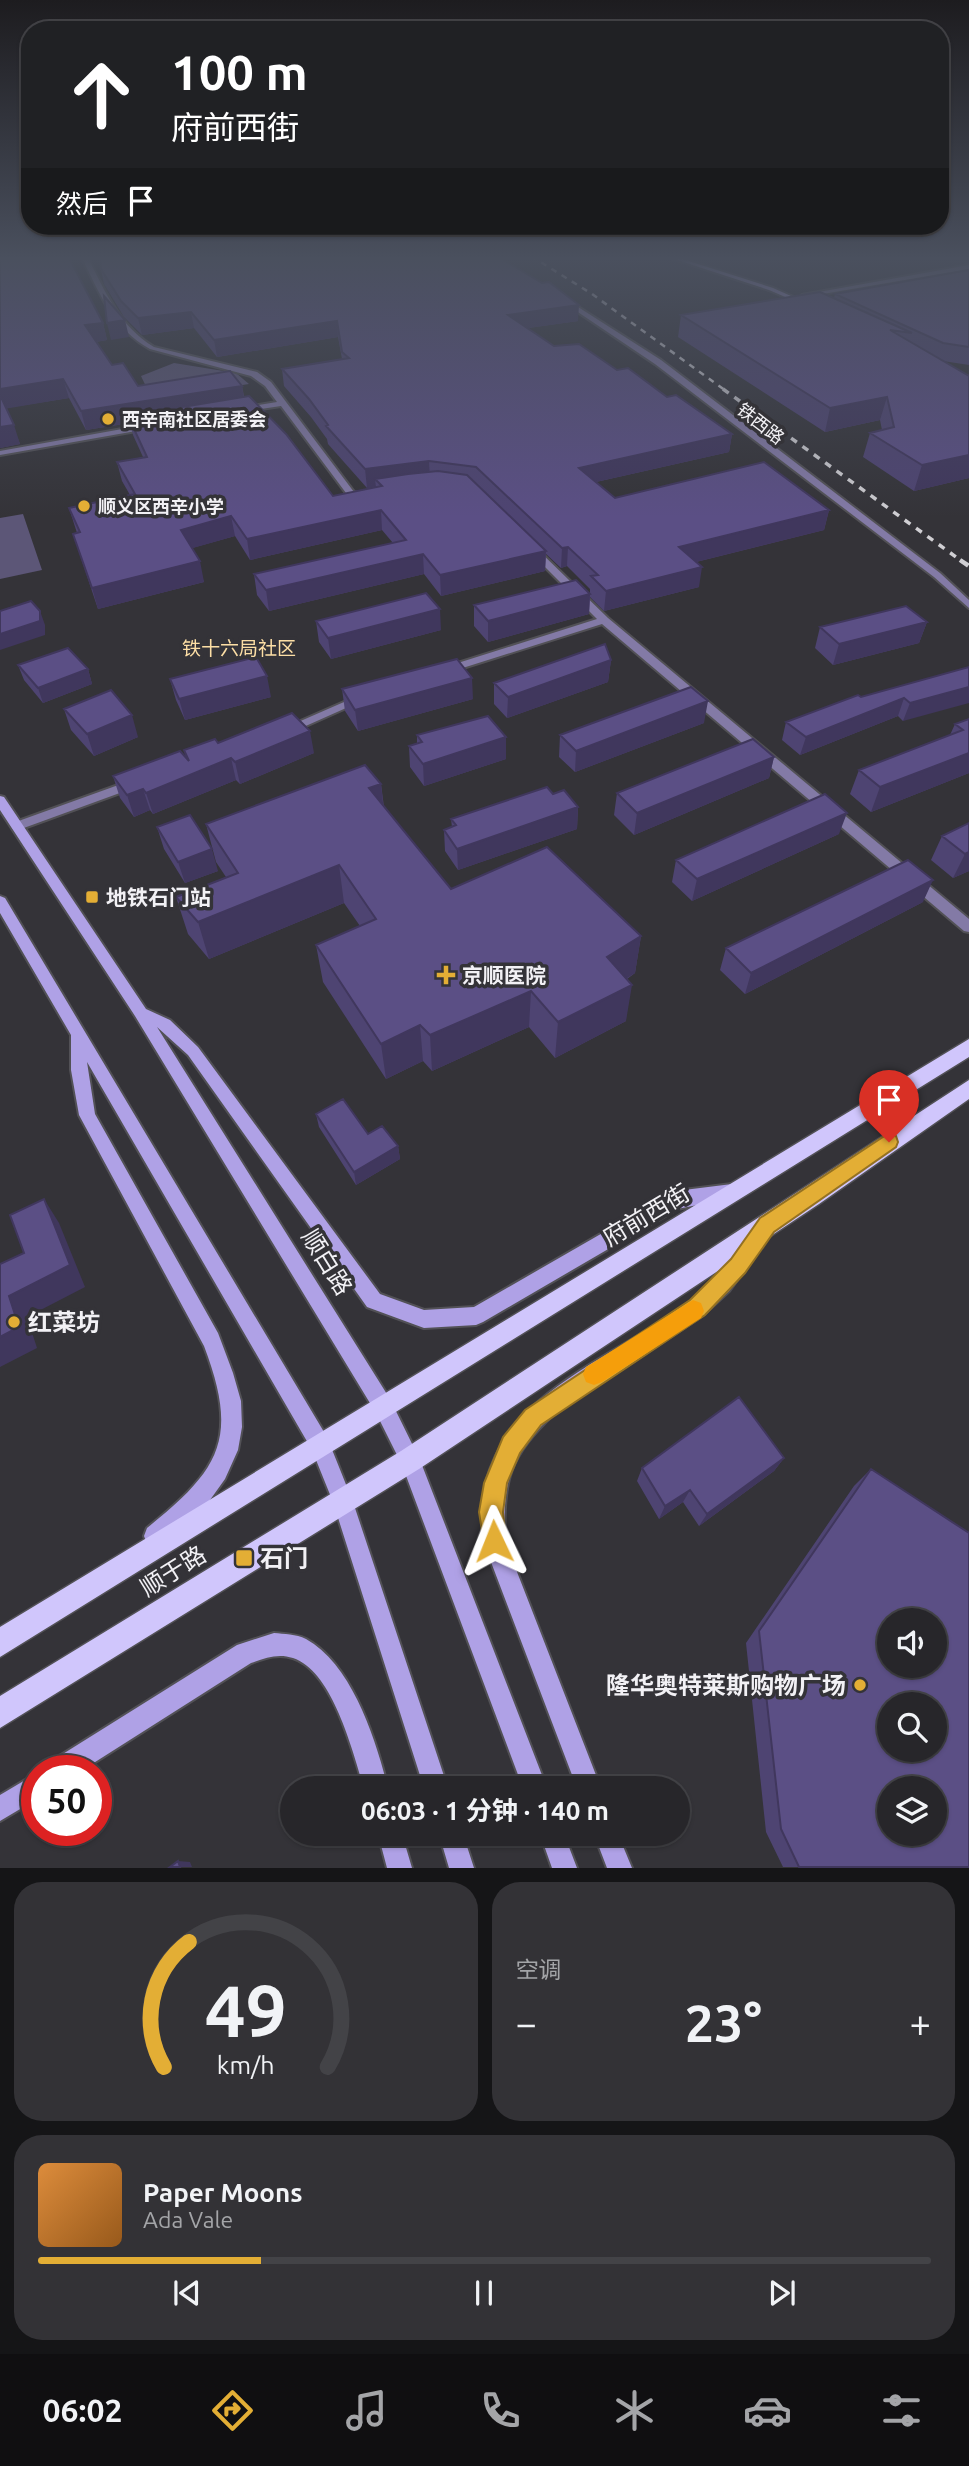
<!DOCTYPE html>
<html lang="zh">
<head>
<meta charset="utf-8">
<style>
	body { margin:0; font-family:Ubuntu,"Noto Sans SC",sans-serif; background:#333236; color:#f1f3f6; height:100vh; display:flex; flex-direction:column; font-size:26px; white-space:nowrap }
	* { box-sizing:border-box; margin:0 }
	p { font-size:23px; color:#a4a5a8 }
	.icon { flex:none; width:38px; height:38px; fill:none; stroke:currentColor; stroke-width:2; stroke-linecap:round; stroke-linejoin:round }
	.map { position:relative; height:1868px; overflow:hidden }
	.drawer { display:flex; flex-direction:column; gap:14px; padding:14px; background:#151517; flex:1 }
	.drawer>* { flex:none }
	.guide { position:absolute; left:21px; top:21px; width:928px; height:214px; border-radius:28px; box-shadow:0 2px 5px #0004,0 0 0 2px #434347; background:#202124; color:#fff; overflow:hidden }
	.controls { position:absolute; left:877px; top:1608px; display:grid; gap:14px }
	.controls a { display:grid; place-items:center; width:70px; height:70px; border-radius:50%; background:#27262a; box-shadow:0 2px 5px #0004,0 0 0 2px #434347; font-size:35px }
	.speed { position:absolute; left:21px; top:1755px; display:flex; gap:14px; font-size:35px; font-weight:700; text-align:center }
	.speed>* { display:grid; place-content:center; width:91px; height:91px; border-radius:50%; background:#27262a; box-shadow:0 2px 5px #0004,0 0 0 2px #434347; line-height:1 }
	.speed .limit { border:10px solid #d22; background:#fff; color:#111 }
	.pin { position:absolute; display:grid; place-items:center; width:60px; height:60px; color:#fff; margin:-72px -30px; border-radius:50% 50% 50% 0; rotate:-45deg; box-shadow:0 0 7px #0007 }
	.pin .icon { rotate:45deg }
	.me { position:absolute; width:77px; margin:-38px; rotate:358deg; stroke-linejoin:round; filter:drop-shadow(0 0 5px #0008) }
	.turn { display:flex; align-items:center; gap:24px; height:147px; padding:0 35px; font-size:32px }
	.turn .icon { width:91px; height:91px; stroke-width:2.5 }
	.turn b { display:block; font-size:49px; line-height:60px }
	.then { display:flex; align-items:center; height:66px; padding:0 35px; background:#0003; gap:14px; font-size:26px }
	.big { font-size:52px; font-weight:700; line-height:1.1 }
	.drawer .widget { flex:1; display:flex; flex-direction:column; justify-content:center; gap:10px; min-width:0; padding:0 24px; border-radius:28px; background:#333236 }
	.drawer .dial { align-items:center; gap:0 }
	.dial svg { height:182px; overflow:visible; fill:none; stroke:#434347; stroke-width:7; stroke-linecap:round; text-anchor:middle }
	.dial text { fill:#f1f3f6; stroke:none }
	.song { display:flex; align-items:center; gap:21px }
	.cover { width:84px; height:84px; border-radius:10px; background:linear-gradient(135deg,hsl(30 70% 55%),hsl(30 70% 35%)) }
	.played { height:7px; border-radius:4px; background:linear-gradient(90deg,#e3ae35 25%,#434347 25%) }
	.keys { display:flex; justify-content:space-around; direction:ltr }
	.heat { display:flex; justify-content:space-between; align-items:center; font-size:38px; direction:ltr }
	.drawer .tiles { flex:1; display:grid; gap:14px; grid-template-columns:1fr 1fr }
	.widget:last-child { grid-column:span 2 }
	.trip { position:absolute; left:280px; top:1776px; width:410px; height:70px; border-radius:35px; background:#27262a; box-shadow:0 2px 5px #0004,0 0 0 2px #434347; font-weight:700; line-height:70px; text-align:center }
	.tab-bar { display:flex; height:112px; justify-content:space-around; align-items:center; background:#100f11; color:#a4a5a8 }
	.tab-bar .icon { width:49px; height:49px }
	.tab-bar .active { color:#e3ae35 }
	.tab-bar b { font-size:32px; color:#f1f3f6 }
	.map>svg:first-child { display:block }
</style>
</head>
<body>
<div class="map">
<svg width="969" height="1868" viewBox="0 0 969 1868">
	<rect width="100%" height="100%" fill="#343338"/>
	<path fill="#5c5677" d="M174 363 236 373 249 384 152 399 141 376Z
		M23 514 42 570 0 579V518Z"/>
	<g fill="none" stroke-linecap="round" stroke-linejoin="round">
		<g stroke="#525156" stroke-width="4">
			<path id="minor" d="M81 256H87C105 291 119 326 154 347L257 372 271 382 354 492 370 493V497H349L281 406 240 412V408L277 402 265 386 251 376 150 349C113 329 99 292 81 256Z
				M560 298H564L661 360 940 573 969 600V608L934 577 655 364 560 300Z
				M150 424H153V428L0 455V451Z
				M529 547H535L608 618 969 919V932L964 931 602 624 450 672H442V668L597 619 529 551Z
				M360 695 364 696V700L290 733H282L280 730Z
				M135 779 141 783 139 786 21 829H13L11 826 13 823Z"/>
		</g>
		<g stroke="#525156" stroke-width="4">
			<path id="tertiary" d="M969 265V269L805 297 802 295Z"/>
		</g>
		<g stroke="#525156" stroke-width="4">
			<path id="secondary" d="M665 256H673L773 288 809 304 804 305 769 290Z
				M0 796 4 797 146 1009 170 1020 198 1047 380 1294 424 1310 474 1307 665 1197 684 1190 732 1184 738 1187 741 1192 738 1197 677 1209 483 1322 476 1325 424 1328 367 1307 188 1055 157 1027 390 1399 420 1460 547 1788H523L402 1465 376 1413 135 1016 0 810Z
				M0 896 5 898 327 1437 353 1502 448 1788H424L333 1502 312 1450 87 1062 95 1114 218 1333 233 1373 241 1401 242 1427 238 1450 225 1479 210 1500 163 1544 155 1547 147 1544 144 1536 147 1528C221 1469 239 1438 204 1346L79 1115 71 1070V1035L0 913Z
				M758 1229 764 1231 767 1237 764 1243 729 1291 703 1315 554 1414C508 1456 503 1481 505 1541L601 1788H577L483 1541C483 1522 482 1502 486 1483 510 1386 627 1353 697 1297 720 1279 736 1254 752 1231Z
				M274 1633C284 1634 296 1634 306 1639 352 1664 376 1740 388 1788H364C353 1753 333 1671 293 1658 278 1653 265 1658 251 1663L81 1771H47L50 1762 237 1645Z
				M37 1773V1799L0 1821V1795Z
				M378 1834H402L412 1868H387Z
				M439 1834H463L474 1868H449Z
				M540 1834H564L577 1868H552Z
				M594 1834H618L632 1868H607Z"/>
		</g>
		<g stroke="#525156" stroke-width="3">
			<path id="primary" d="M969 1039V1057L0 1657V1627Z
				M969 1080V1099L819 1204 419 1469 0 1728V1696L401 1451Z"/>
		</g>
		<use href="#minor" fill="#837aa6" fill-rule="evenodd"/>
		<use href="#tertiary" fill="#837aa6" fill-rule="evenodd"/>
		<use href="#secondary" fill="#afa1e6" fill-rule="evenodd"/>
		<use href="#primary" fill="#d0c6fc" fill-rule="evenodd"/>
		<path stroke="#d0cfd3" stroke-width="2.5" stroke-dasharray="6 6" stroke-linecap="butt" d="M531 256 592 294 726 391"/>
		<path stroke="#d0cfd3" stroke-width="3.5" stroke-dasharray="7 7" stroke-linecap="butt" d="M723 389 963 562"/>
		<path stroke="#d0cfd3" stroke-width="4.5" stroke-dasharray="10 10" stroke-linecap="butt" d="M960 560 969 566"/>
	</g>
	<path fill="#4e4472" d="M0 256 103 323 107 340 96 342 112 365 138 386H242L244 396 333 496 376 487 367 488 328 444 327 439 311 417 284 386 282 369 342 359 338 337 217 357 194 328 142 335 124 317 104 284 101 269 578 321 528 328 554 346 617 370 732 434 729 452 596 482 615 498 829 510 824 530 696 562 699 587 604 611 590 597 589 614 488 642 474 626V605L590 593V589L567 566 561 568 546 554 545 571 441 596 424 574 269 611 257 595 254 574 393 543 382 530 250 560 235 536 192 548 204 582 98 609 73 534 77 533 69 508 130 495 122 481 117 462 143 457 133 435 130 423 86 430 69 398 6 408 20 444 0 448Z
		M969 270V365L943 361 969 376V478L914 491 863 457 870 433 882 430 880 420 825 432 678 337 681 315 834 298 835 294Z
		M316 621 441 630 331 659 319 642Z
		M927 622 919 643 833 665 815 648 820 627Z
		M611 660 608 682 507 718 494 704V683Z
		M18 665 88 669 92 684 43 703 24 680Z
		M969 667 903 721 898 716 800 755 782 740 786 722 861 697Z
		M170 679 271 697 185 720 176 700Z
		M342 689 473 699 358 731 345 711Z
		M64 709 138 737 94 756 71 730Z
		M969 719V773L871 812 850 794 859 770 950 735 955 724Z
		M704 723 575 772 559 757 560 735Z
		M417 735 506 737V759L424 786 410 767 409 746 417 743Z
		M218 743 314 753 240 784 236 780 153 814 150 810 134 817 120 798 113 776 186 758 184 750Z
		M774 757 769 778 634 835 614 815 617 793Z
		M381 784 384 807 451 889 641 936 635 973 627 979 626 1021 555 1058 529 1027 432 1071 423 1061 386 1079 323 982 316 945 360 926 344 903 209 959 188 934 176 897 226 877 216 862 206 824Z
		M553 794 578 807 577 829 458 870 445 851 444 830 452 827 451 819Z
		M969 823V871L953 878 931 860 942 836Z
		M157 827 218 871 185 883 164 849Z
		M839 834 692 901 672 882 676 860Z
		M923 902 745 994 720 970 726 948Z
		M316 1114 398 1146 400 1159 356 1185 319 1127Z
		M784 1458 774 1471 699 1526 683 1502 659 1519 637 1481 642 1468Z
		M871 1469 969 1867H783L766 1832 746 1643 854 1486Z"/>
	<path fill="#40375d" d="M579 305 578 321 508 331V315Z
		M191 312 194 328 142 335 138 318Z
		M125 320 129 337 111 340 107 323Z
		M337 321 338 337 217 357 214 340Z
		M103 323 107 340 89 343 85 325Z
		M63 379 69 398 4 409 0 398V389Z
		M242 386 245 405 128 416 130 423 86 430 81 411Z
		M887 397 880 420 825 432 830 408Z
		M14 425 20 444 0 448V427Z
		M732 434 729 452 578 486 579 468Z
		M969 455V478L914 491 922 465Z
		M429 461 430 480 375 479 376 487 367 488 365 469Z
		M381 510 382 530 250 560 247 539Z
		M829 510 824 530 676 567 679 547Z
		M231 516 235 536 186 550 181 530Z
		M568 547 567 566 561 568 562 548Z
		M546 551 545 571 441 596 440 575Z
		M423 554 424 574 269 611 266 590Z
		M200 561 204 582 98 609 92 588Z
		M702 567 699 587 604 611 606 591Z
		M590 594 589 614 488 642V621Z
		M440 609 441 630 331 659 328 638Z
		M40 611 45 625V635L0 650V634Z
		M927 622 919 643 833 665 839 644Z
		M611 660 608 682 507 718 508 697Z
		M88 669 92 684 43 703 38 688Z
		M267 676 271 697 185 720 179 699Z
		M472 678 473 699 358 731 355 710Z
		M969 687V703L903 721 910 703Z
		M904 698 898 716 800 755 806 737Z
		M708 701 704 723 575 772 576 751Z
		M132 715 138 737 94 756 87 734Z
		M310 731 314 753 240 784 235 762Z
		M506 737V759L424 786 423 764Z
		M969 753V773L871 812 880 787Z
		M774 757 769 778 634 835 637 813Z
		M231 758 236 780 153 814 146 793Z
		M381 784 385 821 369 788Z
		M143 789 150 810 134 817 127 795Z
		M578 807 577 829 458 870 457 849Z
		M847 813 839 834 692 901 697 879Z
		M212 849 218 871 185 883 178 862Z
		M969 852V871L953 878 965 854Z
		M339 865 344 903 209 959 198 922Z
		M933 880 923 902 745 994 751 973Z
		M641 936 635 973 602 994 607 957Z
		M632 985 626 1021 555 1058 558 1022Z
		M531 991 529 1027 432 1071 430 1035Z
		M420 1025 423 1061 386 1079 381 1044Z
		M398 1146 400 1159 356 1185 354 1172Z
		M44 1199 59 1223 85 1287 27 1317 37 1348 0 1367V1337L9 1296Z
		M784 1458 774 1471 699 1526 707 1514Z
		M690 1490 683 1502 659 1519 665 1506Z
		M178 1861 190 1862 192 1867H180Z"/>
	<path fill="#5b4f85" stroke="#40375d" stroke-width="2" fill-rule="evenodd" d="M0 256H68L103 323 85 325 112 365 123 363 138 386 230 371 242 386 81 411 63 379 0 389Z
		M100 256H497L542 283 549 282 579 305 508 315 554 346 579 344 617 370 628 368 667 397 676 395 732 434 579 468 615 498 764 462 829 510 679 547 702 567 606 591 591 576 598 575 568 547 562 548 476 467 429 461 365 469 326 426 328 425 309 399 282 369 349 358 342 352 337 321 214 340 191 312 138 318 121 301 101 269Z
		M969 270V347L943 343 835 294Z
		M820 292 912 333 890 330 969 376V455L922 465 870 433 894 427 887 397 830 408 681 315Z
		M104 296 125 320 107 323Z
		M0 395 14 425 0 427Z
		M249 396 286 434 333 496 382 486 375 479 408 474 438 471 467 475 546 551 440 575 423 554 266 590 254 574 406 540 381 510 247 539 231 516 181 530 200 561 92 588 73 534 80 532 69 508 135 494 117 462 147 457 128 416Z
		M576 580 590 594 488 621 474 605Z
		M426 593 440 609 328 638 316 621Z
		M31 601 40 611V621L0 634V611Z
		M906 606 927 622 839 644 820 627Z
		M605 644 611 660 508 697 494 683Z
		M68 648 88 669 38 688 18 665Z
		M256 657 267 676 179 699 170 679Z
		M457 659 472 678 355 710 342 689Z
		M969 667V687L910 703 904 698 806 737 786 722 858 695 861 697Z
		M691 687 708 701 576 751 560 735Z
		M111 690 132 715 87 734 64 709Z
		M292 713 310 731 235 762 231 758 146 793 143 789 127 795 113 776 180 751 189 761 184 750 215 739 218 743Z
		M488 716 506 737 423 764 409 746 422 742 417 735Z
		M969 719V753L880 787 859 770 963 730 955 724Z
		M753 739 774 757 637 813 617 793Z
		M365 765 381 784 369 788 451 889 547 847 641 936 607 957 632 985 558 1022 531 991 430 1035 420 1025 381 1044 316 945 376 919 339 865 198 922 176 897 238 873 206 824Z
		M547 787 553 794 564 790 578 807 457 849 444 830 456 825 451 819Z
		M825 794 847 813 697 879 676 860Z
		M190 815 212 849 178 862 157 827Z
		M969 823V852L965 854 942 836Z
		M908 860 933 880 751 973 726 948Z
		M343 1099 368 1134 382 1126 398 1146 354 1172 316 1114Z
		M44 1199 70 1265 9 1296 19 1327 0 1337V1264L24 1253 10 1215Z
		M739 1397 784 1458 707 1514 690 1490 665 1506 642 1468Z
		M871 1469 969 1533V1867H799L781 1829 759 1631ZM889 1620H934V1666H889ZM889 1704H934V1750H889ZM889 1788H934V1834H889Z
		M178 1861 180 1867H170Z"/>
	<linearGradient id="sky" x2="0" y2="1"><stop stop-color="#1d1c1f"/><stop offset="0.5" stop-color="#4a505e"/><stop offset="1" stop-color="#4a505e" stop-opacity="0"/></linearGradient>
	<rect width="969" height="517" fill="url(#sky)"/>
	<path fill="#e3ae35" stroke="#947122" stroke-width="2" d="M889 1133 896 1136 898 1142 896 1147 774 1232 745 1273 705 1315 541 1425 520 1453 507 1483 503 1512 506 1541 502 1550 494 1553 485 1550 479 1512 484 1483 503 1437 525 1410 690 1300 731 1259 760 1218Z"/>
	<path fill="#f59e0b" d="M693 1300 701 1303 704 1311 701 1318 602 1382 594 1385 586 1382 583 1374 586 1367Z"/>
	<g fill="#e3ae35" stroke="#343338" stroke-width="2.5">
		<circle cx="108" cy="419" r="7"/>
		<circle cx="84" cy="506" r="7"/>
		<rect x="85" y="890" width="14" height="14" rx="3.5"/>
		<path d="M442.5 964.5h7v7h7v7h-7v7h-7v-7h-7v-7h7z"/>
		<circle cx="14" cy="1322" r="7"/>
		<rect x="235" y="1549" width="18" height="18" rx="3.5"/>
		<circle cx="860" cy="1685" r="7"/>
	</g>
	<g text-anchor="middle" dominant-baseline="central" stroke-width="7" stroke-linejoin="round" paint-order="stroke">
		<g font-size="18" font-weight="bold" fill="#f2f1f5" stroke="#343338" text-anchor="start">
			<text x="122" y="419">西辛南社区居委会</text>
			<text x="98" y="506">顺义区西辛小学</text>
		</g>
		<g font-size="18" fill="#f2f1f5" stroke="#343338">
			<text transform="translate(761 423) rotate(38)">铁西路</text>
		</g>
		<g font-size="19" fill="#fcdea5" stroke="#343338">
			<text x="239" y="648">铁十六局社区</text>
		</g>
		<g font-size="21" font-weight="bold" fill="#f2f1f5" stroke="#343338" text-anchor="start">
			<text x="106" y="897">地铁石门站</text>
			<text x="462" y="975">京顺医院</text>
		</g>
		<g font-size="24" fill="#f2f1f5" stroke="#343338">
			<text transform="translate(646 1215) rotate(-31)">府前西街</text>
			<text transform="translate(327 1262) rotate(58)">顺白路</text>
			<text transform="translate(173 1571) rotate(-32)">顺于路</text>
		</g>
		<g font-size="24" font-weight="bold" fill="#f2f1f5" stroke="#343338" text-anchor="start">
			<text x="28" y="1322">红菜坊</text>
			<text x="260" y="1558">石门</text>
			<text x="846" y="1685" text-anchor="end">隆华奥特莱斯购物广场</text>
		</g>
	</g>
</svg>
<div class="controls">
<a><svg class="icon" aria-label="sound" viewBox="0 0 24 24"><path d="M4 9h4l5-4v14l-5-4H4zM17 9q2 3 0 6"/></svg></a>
<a><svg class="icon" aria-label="search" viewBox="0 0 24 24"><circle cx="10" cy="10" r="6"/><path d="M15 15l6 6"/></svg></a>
<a><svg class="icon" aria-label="layers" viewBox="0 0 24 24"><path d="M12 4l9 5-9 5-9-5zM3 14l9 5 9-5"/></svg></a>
</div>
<div class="speed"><div class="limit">50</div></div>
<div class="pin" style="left:889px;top:1142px;background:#d93025"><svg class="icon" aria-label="arrive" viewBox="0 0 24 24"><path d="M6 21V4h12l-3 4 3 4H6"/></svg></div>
<svg class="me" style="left:494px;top:1541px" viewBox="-20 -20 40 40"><path d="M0-17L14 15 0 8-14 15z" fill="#e3ae35" stroke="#fff" stroke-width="4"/></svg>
<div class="trip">06:03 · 1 分钟 · 140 m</div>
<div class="guide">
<div class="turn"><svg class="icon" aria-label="ahead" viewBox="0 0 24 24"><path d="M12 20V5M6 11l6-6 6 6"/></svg><div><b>100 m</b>府前西街</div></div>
<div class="then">然后<svg class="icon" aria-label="arrive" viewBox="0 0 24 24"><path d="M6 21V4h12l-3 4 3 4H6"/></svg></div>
</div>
</div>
<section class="drawer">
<div class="tiles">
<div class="widget dial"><svg viewBox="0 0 100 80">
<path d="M14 69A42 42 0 1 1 86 69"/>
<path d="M14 69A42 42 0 0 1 25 14" stroke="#e3ae35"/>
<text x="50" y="56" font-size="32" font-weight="700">49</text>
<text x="50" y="72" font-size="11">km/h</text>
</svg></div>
<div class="widget"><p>空调</p>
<div class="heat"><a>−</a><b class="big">23°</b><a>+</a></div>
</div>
<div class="widget">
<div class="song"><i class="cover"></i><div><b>Paper Moons</b><p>Ada Vale</p></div></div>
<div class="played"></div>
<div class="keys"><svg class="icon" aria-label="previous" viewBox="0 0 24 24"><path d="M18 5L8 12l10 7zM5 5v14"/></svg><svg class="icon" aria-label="pause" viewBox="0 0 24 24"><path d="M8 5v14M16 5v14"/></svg><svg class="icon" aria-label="next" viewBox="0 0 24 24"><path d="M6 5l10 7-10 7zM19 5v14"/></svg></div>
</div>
</div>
</section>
<nav class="tab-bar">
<b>06:02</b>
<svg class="icon active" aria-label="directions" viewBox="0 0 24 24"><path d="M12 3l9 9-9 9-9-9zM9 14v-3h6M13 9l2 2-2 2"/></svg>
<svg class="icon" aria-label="music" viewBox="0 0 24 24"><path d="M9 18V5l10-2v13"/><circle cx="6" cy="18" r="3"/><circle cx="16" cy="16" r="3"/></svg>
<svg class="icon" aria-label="phone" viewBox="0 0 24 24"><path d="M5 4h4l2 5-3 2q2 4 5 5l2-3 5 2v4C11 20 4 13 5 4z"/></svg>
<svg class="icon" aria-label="climate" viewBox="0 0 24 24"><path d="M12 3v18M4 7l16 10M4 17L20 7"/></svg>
<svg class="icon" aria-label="car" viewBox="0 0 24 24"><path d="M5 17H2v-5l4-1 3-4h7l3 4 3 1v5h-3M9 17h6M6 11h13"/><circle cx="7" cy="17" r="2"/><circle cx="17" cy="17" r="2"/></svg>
<svg class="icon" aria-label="filters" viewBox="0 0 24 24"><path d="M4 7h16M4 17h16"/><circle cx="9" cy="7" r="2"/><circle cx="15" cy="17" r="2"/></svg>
</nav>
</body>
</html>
